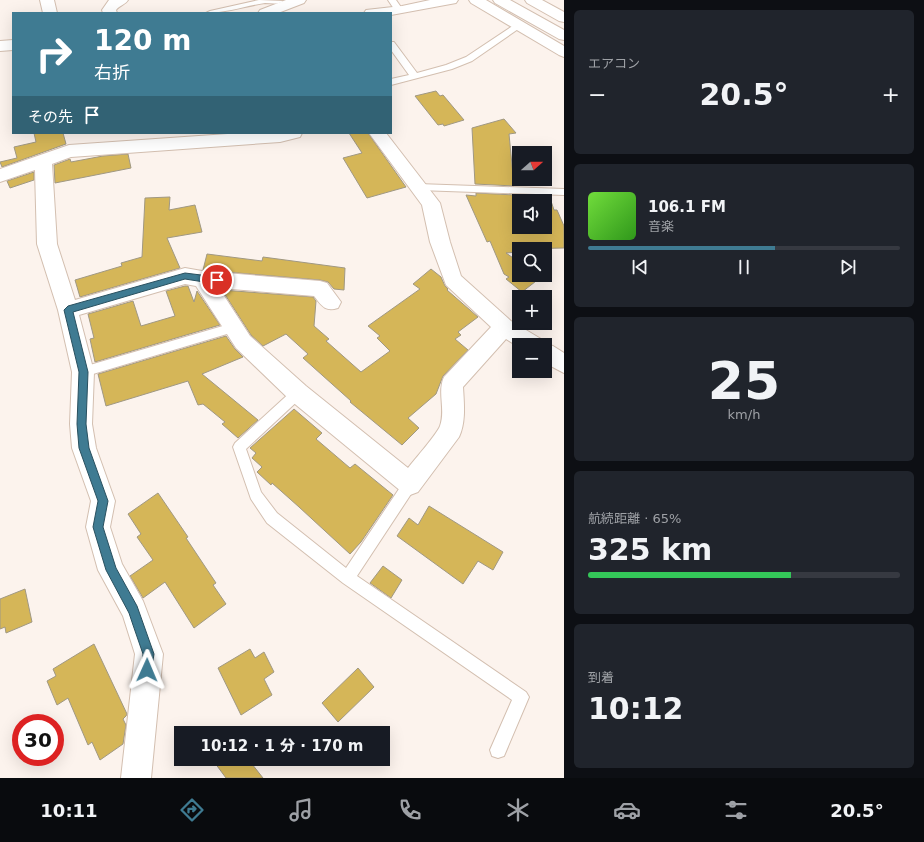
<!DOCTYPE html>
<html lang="ja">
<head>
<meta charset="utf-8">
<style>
	body { margin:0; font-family:"DejaVu Sans","Noto Sans JP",sans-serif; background:#20242c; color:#f1f3f6; height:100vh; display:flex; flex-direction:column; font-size:15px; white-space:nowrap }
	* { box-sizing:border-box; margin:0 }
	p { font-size:13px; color:#9ea1a6 }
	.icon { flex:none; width:22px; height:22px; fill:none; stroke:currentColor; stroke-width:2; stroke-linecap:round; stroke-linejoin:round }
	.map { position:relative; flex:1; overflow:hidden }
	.panel { display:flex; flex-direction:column; gap:10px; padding:10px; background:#0d0f14; width:360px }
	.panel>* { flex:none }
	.top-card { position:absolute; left:12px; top:12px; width:380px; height:122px; border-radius:0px; box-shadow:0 4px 16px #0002; background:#3f7b92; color:#fff; overflow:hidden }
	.needle { width:26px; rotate:69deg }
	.tools { position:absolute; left:512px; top:146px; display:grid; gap:8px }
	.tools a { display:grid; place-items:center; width:40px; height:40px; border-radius:0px; background:#171b24; box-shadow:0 4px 16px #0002; font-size:20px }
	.speed { position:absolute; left:12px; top:714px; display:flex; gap:8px; font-size:20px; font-weight:700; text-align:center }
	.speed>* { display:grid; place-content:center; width:52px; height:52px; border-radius:50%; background:#171b24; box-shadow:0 4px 16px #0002; line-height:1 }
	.speed .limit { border:6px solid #d22; background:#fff; color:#111 }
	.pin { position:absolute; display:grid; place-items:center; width:34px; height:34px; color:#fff; margin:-17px; border:2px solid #fff; border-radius:50%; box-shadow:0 1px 4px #0007 }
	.me { position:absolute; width:44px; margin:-22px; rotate:1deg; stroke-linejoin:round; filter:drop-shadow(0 0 3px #0008) }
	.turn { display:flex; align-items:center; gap:14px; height:84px; padding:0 16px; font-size:18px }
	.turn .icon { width:52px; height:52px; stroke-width:2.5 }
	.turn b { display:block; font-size:28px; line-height:34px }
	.then { display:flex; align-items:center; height:38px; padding:0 16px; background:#0003; gap:8px; font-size:15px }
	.big { font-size:30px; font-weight:800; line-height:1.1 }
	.panel .tile { flex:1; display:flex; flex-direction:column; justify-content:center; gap:6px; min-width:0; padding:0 14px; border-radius:6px; background:#20242c }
	.panel .dial { align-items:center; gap:0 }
	.dial b { font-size:52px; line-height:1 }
	.song { display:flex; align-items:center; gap:12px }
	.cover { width:48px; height:48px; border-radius:6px; background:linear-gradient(135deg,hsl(100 70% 55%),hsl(110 70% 35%)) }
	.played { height:4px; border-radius:2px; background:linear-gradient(90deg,#3f7b92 60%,#363941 60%) }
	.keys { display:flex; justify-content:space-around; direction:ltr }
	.heat { display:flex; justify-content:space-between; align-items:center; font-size:22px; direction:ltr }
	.charge { height:6px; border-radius:3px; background:linear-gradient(90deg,#34c759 65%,#363941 0) }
	.trip { position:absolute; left:174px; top:726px; width:216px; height:40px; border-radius:0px; background:#171b24; box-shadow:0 4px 16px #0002; font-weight:800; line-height:40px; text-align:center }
	.tabs { display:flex; height:64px; justify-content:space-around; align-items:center; background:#090b0e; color:#9ea1a6 }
	.tabs .icon { width:28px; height:28px }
	.tabs .on { color:#3f7b92 }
	.tabs b { font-size:18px; color:#f1f3f6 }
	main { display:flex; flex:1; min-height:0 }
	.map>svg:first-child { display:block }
</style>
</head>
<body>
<main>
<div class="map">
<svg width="564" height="778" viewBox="0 0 564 778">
	<rect width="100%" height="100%" fill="#fcf3ed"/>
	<path fill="#d5b658" stroke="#a09883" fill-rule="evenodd" d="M436 91 440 96 443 95 464 120 444 126 443 124 438 125 415 96Z
		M504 119 516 133 509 134 514 186 475 184 472 128Z
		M34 133H63L66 144 2 167 0 162 17 158 14 147 36 142Z
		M349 133H368L406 187 367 198 343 158 362 153Z
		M128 154 131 168 55 183 54 165 70 159 71 162 103 156Z
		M34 172V180L10 188 7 181Z
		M476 193 515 195V198H550L554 210H557L564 226V248L519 249V252L506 253 519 262V275H535L540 278 522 292 506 279 509 277 504 274 490 241 487 242 466 195 476 196ZM519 201H545V227H519Z
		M170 197 169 210 195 205 202 232 167 238 180 268 80 297 75 280 122 266 121 263 142 257 145 198Z
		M207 254 262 261 263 257 345 268 344 290 334 289 328 282 320 280 203 270Z
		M431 269 441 277 445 286 448 289 447 290 478 317 458 332 461 335 455 339 468 350 443 376 436 394 408 418 419 428 402 445 350 402 351 401 303 358 308 354 286 334 263 346 251 335 222 290 313 297 316 301 314 326 329 339 326 341 361 372 390 351 377 338 380 336 368 326 420 289 413 284Z
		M185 286H188L194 302 197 291 220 325 95 362 90 339 94 338 88 314 133 301 141 326 175 316 166 291Z
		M226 336 235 349 243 357 202 374 258 420 238 438 222 424 225 422 203 404 198 405 188 381 106 406 98 374Z
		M294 409 322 433 316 439 350 468 355 464 393 495 361 542 350 554 299 507 272 483 271 485 257 472 262 467 252 458 256 453 250 448Z
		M158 493 188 537 186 538 216 583 213 585 226 604 194 628 165 582 143 598 130 576 153 560 137 537 141 534 128 514Z
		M429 506 503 552 493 570 478 561 463 584 397 536 409 518 418 525Z
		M383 566 402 580 391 598 370 583Z
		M25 589 32 622 6 633 5 627 0 629V599Z
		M94 644 127 714 126 716 123 719 126 725 123 744 100 760 92 742 88 745 68 698 57 705 47 681 56 676 53 669Z
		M250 649 255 658 264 652 274 672 264 679 272 695 241 715 218 668Z
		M358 668 374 687 338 722 322 703Z
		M212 759H248L263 778H226Z"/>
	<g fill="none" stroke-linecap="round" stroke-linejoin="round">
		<g stroke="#d3bfb0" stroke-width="2">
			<path id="lane" d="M259 0 283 1C278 5 271 3 265 3 245 6 227 13 206 13L210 11Z
				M388 0H396L403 10 402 12H396Z
				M517 23H523L524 25 472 61 452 69 391 85V79L409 75 391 50V42H394L417 73 446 65 466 57Z
				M418 184 564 189V195L418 190 413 187Z
				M233 323 237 325 239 328 237 331 83 377 79 376 77 372 79 368 83 367Z
				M298 388 302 389 304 393 302 397 246 449 261 492 277 513 346 568 405 480 410 478 415 480 417 484 415 488 357 576 526 692 529 697 504 756 498 758 492 756 490 750 512 700 343 583 267 523 251 499 233 447 235 443 294 389Z"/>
		</g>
		<g stroke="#d3bfb0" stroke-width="2">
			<path id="street" d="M40 0H54L57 13H43Z
				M109 0H128C125 5 120 5 116 10L117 13H103L102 10Z
				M286 0H306L304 3 278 13H258L260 10Z
				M242 133H302L300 137 280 142 71 157 52 164 57 244 75 300 185 268 202 271 320 281 327 283 341 302 338 308C325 312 322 306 314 296L219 288 250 336 306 386 408 468C415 459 437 434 440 426 446 410 437 392 444 377L491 327 446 285 430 242 422 205 369 133H386L440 203 450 242 461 276 511 321 541 339 544 344 553 346 564 353V373L545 363V345H519V347L506 339 463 387C464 404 466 422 459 437L418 492 410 495 402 492 290 400 236 348 196 286 185 284 79 315 94 372 92 424 96 448 115 501 110 527 122 564 143 601 163 654 151 778H121L135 654 123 616 98 570 86 527 91 501 72 448 70 424 72 372 58 310 37 244 35 170 0 182V169L69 145Z"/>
		</g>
		<g stroke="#d3bfb0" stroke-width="2">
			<path id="secondary" d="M430 0H458L456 3 391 15V13H364L366 10 402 6Z
				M469 0H486L564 46V57L559 55 471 3Z
				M13 40V50L0 51V41Z"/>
		</g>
		<g stroke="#d3bfb0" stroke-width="2">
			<path id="highway" d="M493 0H510L564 30V40L559 39 495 3Z
				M525 0H542L564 12V22L559 21 527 3Z"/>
		</g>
		<use href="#lane" fill="#fff" fill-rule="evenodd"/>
		<use href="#street" fill="#fff" fill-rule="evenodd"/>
		<use href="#secondary" fill="#fff" fill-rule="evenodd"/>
		<use href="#highway" fill="#fff" fill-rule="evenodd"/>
	</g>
	<path fill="#3f7b92" stroke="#29505f" d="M185 273 217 277 221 280 217 284 185 279 73 312 88 372 86 424 89 448 108 501 103 527 116 568 137 606 154 654 151 674 147 676 143 674 141 670 143 654 133 625 129 613 106 570 93 527 98 501 79 448 77 424 79 372 64 310 68 306Z"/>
</svg>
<div class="tools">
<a><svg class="needle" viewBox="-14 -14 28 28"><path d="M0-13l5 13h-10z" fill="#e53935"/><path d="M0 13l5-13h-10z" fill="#9ea1a6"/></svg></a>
<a><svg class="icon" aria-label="sound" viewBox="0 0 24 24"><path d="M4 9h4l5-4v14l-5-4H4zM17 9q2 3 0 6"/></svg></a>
<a><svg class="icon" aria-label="search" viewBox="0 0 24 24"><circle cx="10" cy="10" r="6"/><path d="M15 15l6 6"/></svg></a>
<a>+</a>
<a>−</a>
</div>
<div class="speed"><div class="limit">30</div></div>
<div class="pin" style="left:217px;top:280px;background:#d93025"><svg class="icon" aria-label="arrive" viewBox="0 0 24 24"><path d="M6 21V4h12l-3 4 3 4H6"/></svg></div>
<svg class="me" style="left:147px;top:670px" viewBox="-20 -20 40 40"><path d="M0-17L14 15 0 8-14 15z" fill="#3f7b92" stroke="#fff" stroke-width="4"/></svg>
<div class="trip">10:12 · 1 分 · 170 m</div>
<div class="top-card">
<div class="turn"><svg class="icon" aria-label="right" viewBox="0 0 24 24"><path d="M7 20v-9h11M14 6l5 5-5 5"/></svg><div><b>120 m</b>右折</div></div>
<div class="then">その先<svg class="icon" aria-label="arrive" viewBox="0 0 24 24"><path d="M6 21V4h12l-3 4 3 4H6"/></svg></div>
</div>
</div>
<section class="panel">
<div class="tile"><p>エアコン</p>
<div class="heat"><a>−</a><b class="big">20.5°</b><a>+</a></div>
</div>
<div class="tile">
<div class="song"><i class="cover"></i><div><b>106.1 FM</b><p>音楽</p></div></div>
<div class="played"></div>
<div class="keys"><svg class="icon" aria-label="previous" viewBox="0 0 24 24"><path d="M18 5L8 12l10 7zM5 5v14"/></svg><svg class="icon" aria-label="pause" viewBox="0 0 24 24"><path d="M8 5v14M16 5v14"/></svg><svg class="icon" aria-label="next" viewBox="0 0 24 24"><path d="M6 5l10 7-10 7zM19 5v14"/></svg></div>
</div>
<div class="tile dial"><b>25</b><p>km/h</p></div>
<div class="tile"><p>航続距離 · 65%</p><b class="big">325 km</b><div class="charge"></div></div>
<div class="tile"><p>到着</p><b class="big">10:12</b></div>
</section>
</main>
<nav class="tabs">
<b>10:11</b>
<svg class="icon on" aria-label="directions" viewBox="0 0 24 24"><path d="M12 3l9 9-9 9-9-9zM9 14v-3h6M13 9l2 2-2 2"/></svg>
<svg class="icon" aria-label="music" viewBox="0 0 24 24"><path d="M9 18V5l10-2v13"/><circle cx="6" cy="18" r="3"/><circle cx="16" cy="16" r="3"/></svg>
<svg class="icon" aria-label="phone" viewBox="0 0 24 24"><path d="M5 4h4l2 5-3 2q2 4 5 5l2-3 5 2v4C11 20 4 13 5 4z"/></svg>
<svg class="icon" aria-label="climate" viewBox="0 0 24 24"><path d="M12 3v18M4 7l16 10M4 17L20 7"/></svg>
<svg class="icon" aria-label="car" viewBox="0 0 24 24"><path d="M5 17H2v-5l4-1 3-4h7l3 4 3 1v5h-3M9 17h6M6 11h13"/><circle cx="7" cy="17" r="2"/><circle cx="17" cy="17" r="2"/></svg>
<svg class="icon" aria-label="filters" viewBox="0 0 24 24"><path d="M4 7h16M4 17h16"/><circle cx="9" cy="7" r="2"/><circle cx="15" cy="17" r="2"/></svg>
<b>20.5°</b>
</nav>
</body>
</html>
